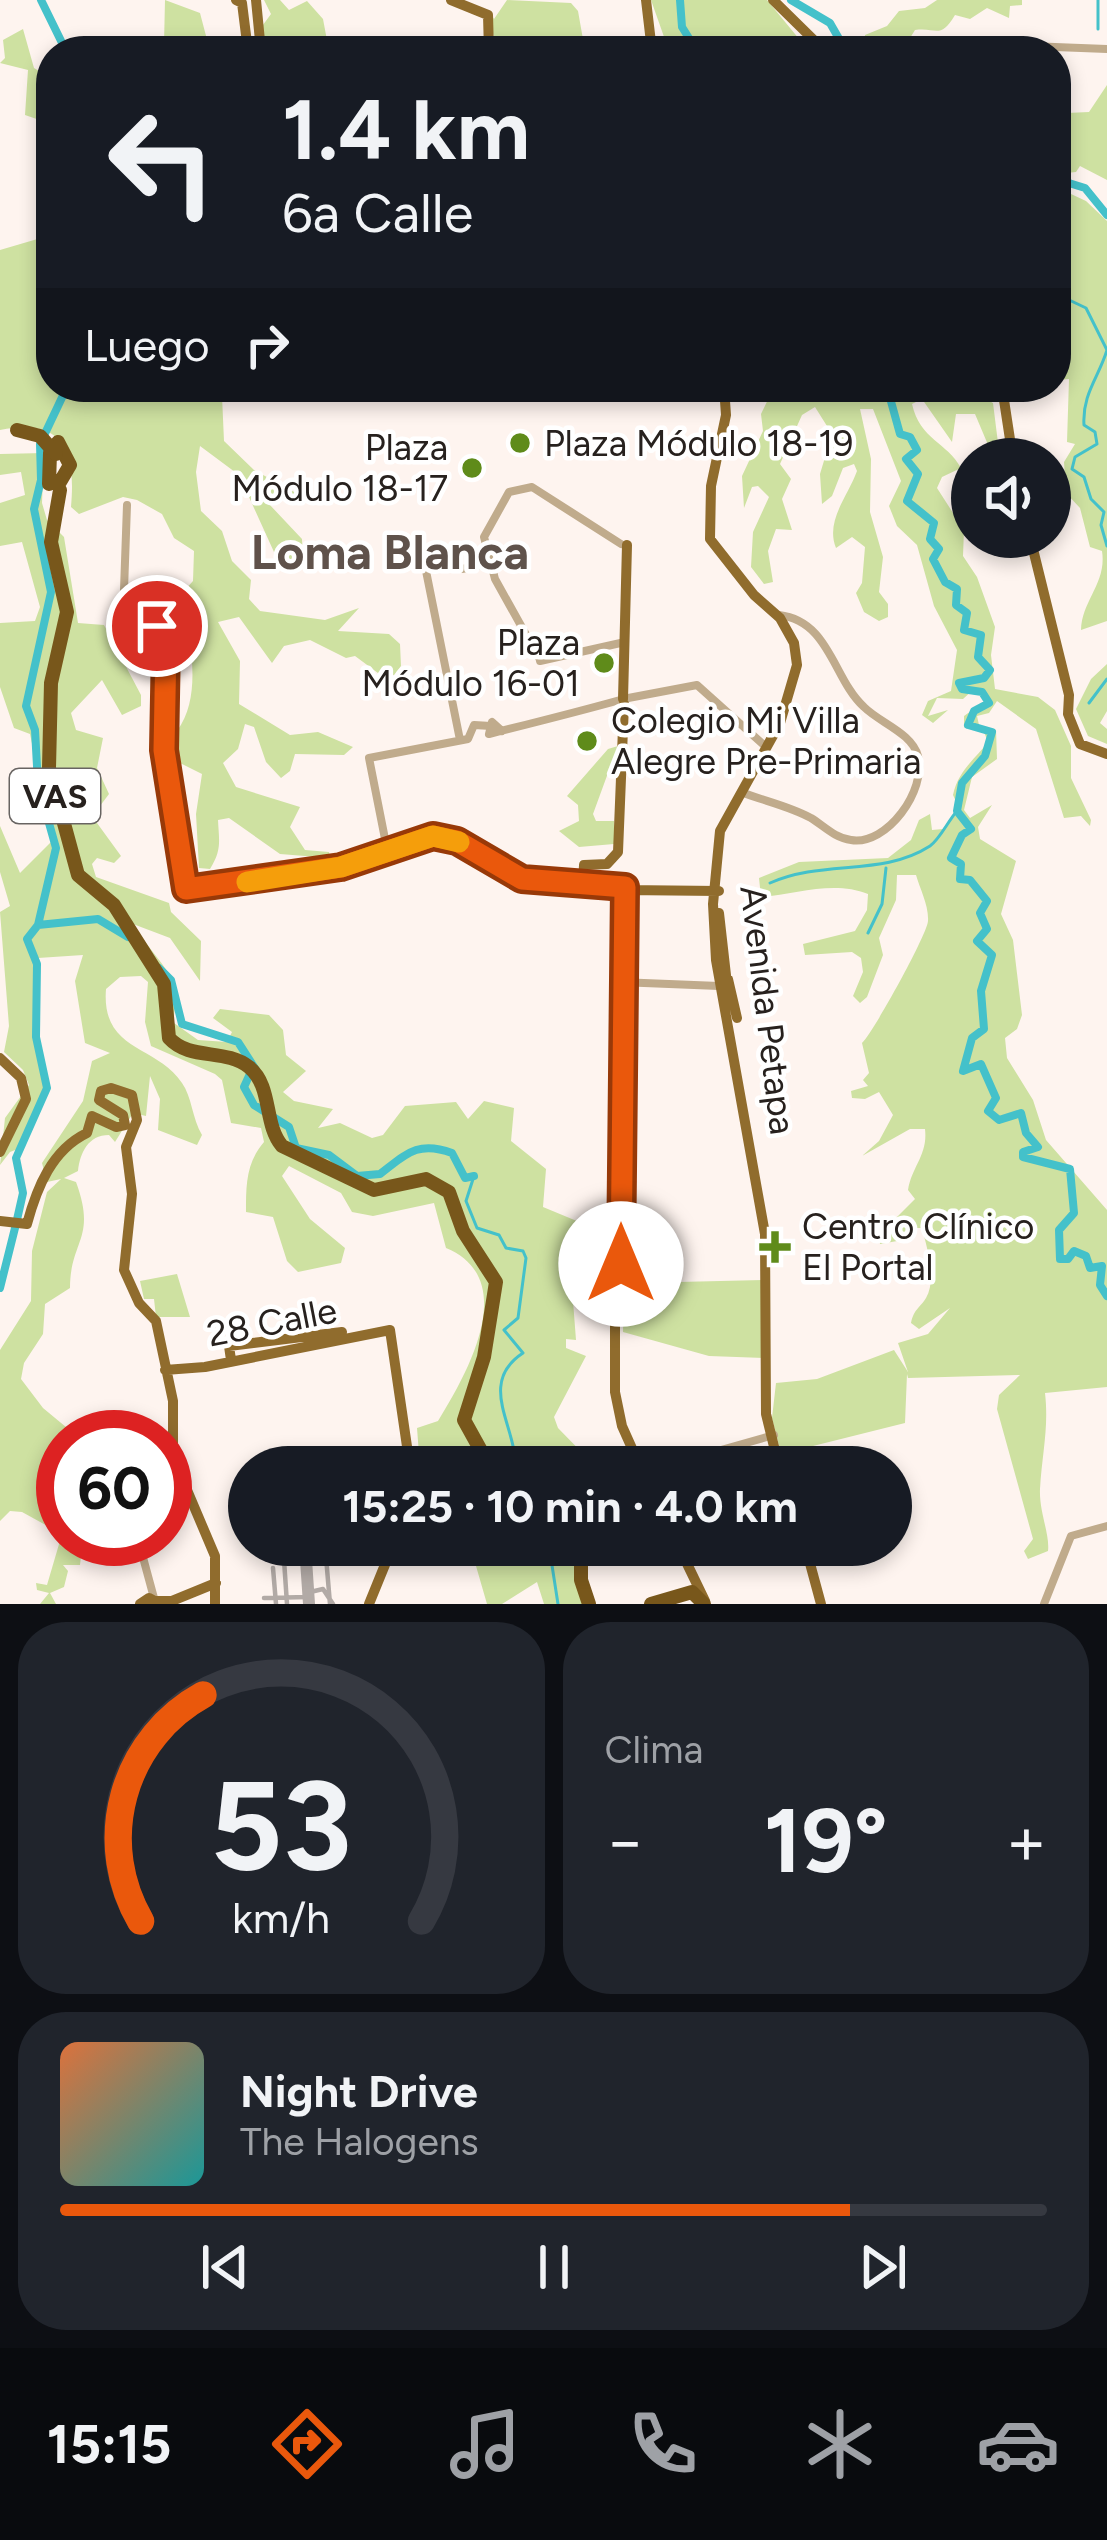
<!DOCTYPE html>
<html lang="es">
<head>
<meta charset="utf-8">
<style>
	body { margin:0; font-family:Figtree,sans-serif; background:#20242c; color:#f1f3f6; height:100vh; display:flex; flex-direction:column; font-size:45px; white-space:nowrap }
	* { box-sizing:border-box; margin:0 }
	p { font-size:39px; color:#9ea1a6 }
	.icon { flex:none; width:66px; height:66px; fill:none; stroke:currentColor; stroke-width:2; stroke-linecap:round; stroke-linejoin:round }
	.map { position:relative; height:1604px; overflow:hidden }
	.sheet { display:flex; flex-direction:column; gap:18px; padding:18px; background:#0d0f14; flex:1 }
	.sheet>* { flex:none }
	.guide { position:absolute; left:36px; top:36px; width:1035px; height:366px; border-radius:48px; box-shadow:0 6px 18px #0003; background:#171b24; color:#f1f3f6; overflow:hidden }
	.tools { position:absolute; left:951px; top:438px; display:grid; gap:24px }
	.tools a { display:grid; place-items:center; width:120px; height:120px; border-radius:50%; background:#171b24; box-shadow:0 6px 18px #0003; font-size:60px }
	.speed { position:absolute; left:36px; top:1410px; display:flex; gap:24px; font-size:60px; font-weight:700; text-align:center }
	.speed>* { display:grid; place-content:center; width:156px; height:156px; border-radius:50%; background:#171b24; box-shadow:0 6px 18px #0003; line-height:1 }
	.speed .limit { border:18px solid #d22; background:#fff; color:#111 }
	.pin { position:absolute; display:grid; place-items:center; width:102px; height:102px; color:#fff; margin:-51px; border:6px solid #fff; border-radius:50%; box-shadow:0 3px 12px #0007 }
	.me { position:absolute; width:132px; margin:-66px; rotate:0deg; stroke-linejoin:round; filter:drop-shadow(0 0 9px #0008) }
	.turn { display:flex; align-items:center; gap:42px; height:252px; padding:0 48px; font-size:54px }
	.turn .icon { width:156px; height:156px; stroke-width:2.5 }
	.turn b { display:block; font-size:84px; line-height:102px }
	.then { display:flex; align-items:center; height:114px; padding:0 48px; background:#0003; gap:24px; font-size:45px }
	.big { font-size:90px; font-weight:700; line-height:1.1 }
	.sheet .widget { flex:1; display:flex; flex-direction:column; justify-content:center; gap:18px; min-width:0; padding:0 42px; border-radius:48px; background:#20242c }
	.sheet .dial { align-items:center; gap:0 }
	.dial svg { height:312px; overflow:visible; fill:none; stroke:#363941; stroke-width:7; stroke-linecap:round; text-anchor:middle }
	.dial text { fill:#f1f3f6; stroke:none }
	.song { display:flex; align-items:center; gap:36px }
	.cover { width:144px; height:144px; border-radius:18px; background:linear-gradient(135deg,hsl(20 70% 55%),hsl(180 70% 35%)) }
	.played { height:12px; border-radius:6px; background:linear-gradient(90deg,#ea580c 80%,#363941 80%) }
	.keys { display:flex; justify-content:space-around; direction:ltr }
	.heat { display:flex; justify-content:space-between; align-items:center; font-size:66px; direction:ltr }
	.sheet .tiles { flex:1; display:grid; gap:18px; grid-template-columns:1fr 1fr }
	.widget:last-child { grid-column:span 2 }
	.trip { position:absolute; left:228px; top:1446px; width:684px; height:120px; border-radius:60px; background:#171b24; box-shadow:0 6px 18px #0003; font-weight:700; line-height:120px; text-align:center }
	.dock { display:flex; height:192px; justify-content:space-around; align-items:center; background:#090b0e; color:#9ea1a6 }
	.dock .icon { width:84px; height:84px }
	.dock .on { color:#ea580c }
	.dock b { font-size:54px; color:#f1f3f6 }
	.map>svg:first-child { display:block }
</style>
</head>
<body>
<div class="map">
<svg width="1107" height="1604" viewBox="0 0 1107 1604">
	<rect width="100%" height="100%" fill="#fef4ef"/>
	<path fill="#cee1a1" d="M165 0 200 13 210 51H203L190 36 175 46 164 44Z
		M264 0H280L289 10 307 1 323 19 329 51H294L290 44 262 42 260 29 271 14Z
		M454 0 489 11 494 19 507 0 571 3 578 11 584 45 593 51H494V33L490 51 489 15Z
		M651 0H767L809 51H669Z
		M937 0H1022V5L1010 6 1009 18 987 8 970 19 955 15C940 40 937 27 915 30L902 51H864L865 35 887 26 899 11 925 8Z
		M23 29 34 68 51 78V124L25 115 28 70 0 63 5 58 3 40Z
		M1107 85V180L1080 166 1076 172 1056 174V125L1067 113 1089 112Z
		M1056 187 1086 201 1107 221V621L1081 630C1082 600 1107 583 1102 551L1090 547 1080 508 1066 493 1064 462 1075 444 1067 442 1069 379 1056 380Z
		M51 235V387H273L222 396 224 441 254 470 296 493 291 505 277 496 269 504 302 539 303 561 288 568 279 563 239 475 200 446 196 472 201 511 222 531 232 561 251 580 249 599 260 611 325 620 359 608 338 631 389 634 400 644 401 666 394 675 382 676 355 656 346 658 310 640 284 646 272 663 239 617 218 622 240 661 239 704 290 735 318 732 353 747 344 755 295 754 290 771 281 778 266 762 254 727 245 724 238 749 223 763 236 787 300 807 290 827 305 850 329 852 330 858 280 854 229 818 218 820C219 841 222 850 210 869L199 868 196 814 202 774 180 763 177 731C205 693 187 635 184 591L193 581 194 551 174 538 162 514 137 500 123 497 79 514 71 507C76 451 64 417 0 430V250Z
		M774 387C833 387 945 374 993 403L1000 459H994L975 414H956L952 442 922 399 912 404C920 440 947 442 961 468L942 477 937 488 964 530 963 556 977 577 995 627 991 655 995 689 1038 697 1055 710 1071 746V778L1091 820 1090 826 1081 816 1064 818 1036 729 997 701 989 713 977 716 979 725 996 730 997 759 972 777 964 810 970 818 992 805 978 827 980 839 1016 861 1001 914 1013 940 1022 1015 1017 1029 1005 1038 1007 1058 1033 1100 1046 1140 1107 1210V1387L1045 1393C1049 1428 1042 1454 1040 1489 1039 1512 1050 1534 1048 1551L1028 1559 1024 1551 1033 1539 997 1409 999 1395 1020 1375 908 1378 907 1374 905 1423 781 1454 772 1418 776 1383 817 1379 894 1350 908 1372 898 1343 928 1334 950 1308 919 1329 911 1323C914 1309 919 1309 926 1298 937 1279 927 1248 922 1228H911L903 1240 880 1244 879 1235 915 1199 908 1190C912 1166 928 1155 925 1129H910L862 1156 879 1141 893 1115 879 1092 865 1099 852 1098 851 1091 868 1086 863 1080 869 1073 862 1043C873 1033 927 935 928 921 929 906 920 889 916 875H897L896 900 879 938 883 955 867 997 860 1003 853 996 863 972 861 958 852 952 805 955 803 944 855 931 867 910 868 894C834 880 796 894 761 897L759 878 799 862 888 858 911 840 919 820 930 814 932 830 943 829 960 810 953 795C958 771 975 759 988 742L984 732 964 727V716L989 698 974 689 963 699 937 698 928 716 948 710 933 723 922 715 928 701 951 691 957 650 934 606 917 545 897 526 889 506 901 481 873 409H860L871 459 870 512 883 557 879 592 888 604V617L879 621 864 612 856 593 862 583 865 547 852 537 836 548C825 521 848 496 857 471L854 464 843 468 832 496 822 504 820 474 832 434 815 407 802 415 780 464 791 479 782 499 792 530 776 529 768 551 773 582 764 584 751 567 753 532 769 497 758 486 752 487 744 508 742 476 763 431 761 414Z
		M44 453 42 503 47 520 64 537 78 623 104 625 141 695V706L122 715 102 680 71 713 76 730 103 738 97 768 109 794 97 810V823L121 856 114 863 97 858 92 864 96 877 169 903 171 912 201 941 200 981 170 938 133 924C143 943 176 975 177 993 177 1004 173 1012 174 1023L198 1040 227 1042 232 1032 213 1018 220 1009 269 1015 283 1030 286 1055 306 1071 283 1092 294 1101 333 1109 318 1128 340 1123 372 1138 383 1135 405 1106 456 1102 468 1119 484 1101 514 1108 511 1141 546 1169 543 1207 584 1224 606 1246 605 1264 579 1273 573 1301 576 1340 566 1339V1348L586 1356 554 1417 558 1428 596 1467H420L417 1428 438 1421C467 1374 521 1279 446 1248L434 1203 373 1216 352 1212 341 1193 289 1166 282 1176 310 1219 345 1248 341 1263 298 1272 287 1261 273 1217 246 1212C246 1185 246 1163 264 1142L261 1128 231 1123 222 1080 215 1074 151 1046 145 1022 148 982 141 976 120 977 106 989C101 1052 156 1044 182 1083 192 1097 192 1118 202 1135L197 1145 158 1130 160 1099 150 1076 146 1116 133 1113 115 1142 109 1135C88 1135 80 1153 78 1171L64 1178 76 1182C97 1239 70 1240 70 1288L45 1304 43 1334 24 1363 21 1379 43 1408 78 1437H63V1539H83L80 1565H63L68 1571 64 1587 50 1593 56 1604H40L49 1593 37 1590 36 1583 47 1585 62 1534 22 1512 10 1511 0 1521V1350L31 1301 32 1251 47 1192 61 1179 47 1182 42 1163 83 1101 92 1061 110 1053 85 1043 75 981 83 955 38 958V1035L49 1091 23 1147 10 1152 0 1165 5 1118 29 1085 23 1070 4 1052 9 1026 0 912 10 906 0 872V826L20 873 52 841 30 734 14 728 0 687V623L35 621 40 607 22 542 0 546V503L25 495 21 472 0 475V454Z
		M1107 664V711L1100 723 1107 729V744L1088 736 1076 709 1091 679Z
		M618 746 616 771 608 773 593 814 596 821H614V844L579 847 559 831 579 821 578 805 567 796 608 749Z
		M678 1253V1282L763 1280 764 1358 709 1356 623 1332 624 1283 659 1282V1254Z
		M177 1274 190 1317H156L154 1299H144L140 1281Z
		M470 1545H578L586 1604H544L537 1582 502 1604H487L476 1566 456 1553Z"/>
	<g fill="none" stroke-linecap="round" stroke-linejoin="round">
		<path stroke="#44c1ca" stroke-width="3" d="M1098 29V0
			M1056 187 1060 180
			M1056 272 1062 274 1067 299 1086 308 1107 350C1099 377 1082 394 1084 425L1095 432 1097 444 1075 457 1072 469 1084 477 1091 499 1104 512 1101 525 1107 546
			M1089 703 1107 679
			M770 883C824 859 882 877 930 846 940 839 948 821 957 811
			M868 933 882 904 886 868
			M474 1176 466 1201 477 1228 499 1235 506 1248 523 1251 526 1258 518 1318 504 1330 523 1353C477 1383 516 1426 516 1467
			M543 1545 549 1546 558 1604"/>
		<path stroke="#44c1ca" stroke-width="8" d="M41 0 66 51
			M680 0 682 27 697 51
			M791 0 830 23 846 51
			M1056 179 1085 188 1107 215
			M887 387 900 434 910 437 917 450 906 459 918 474 907 501 934 523 930 539 939 549 933 559 945 582 957 589 956 605 967 613 964 630 981 635 978 657 990 670 984 678 959 683 962 689 982 692 989 703 974 711 968 725 992 732 985 756 962 783 957 811 971 829 962 835 951 858 961 864 960 879 970 880 987 901 980 913 987 929 977 941 992 955 981 991 984 1029 972 1038 963 1071 981 1064 996 1098 988 1111 999 1120 1021 1113 1026 1133 1038 1147 1023 1152V1157L1070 1169 1074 1213 1059 1230 1060 1259H1068L1074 1251 1086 1256 1090 1268 1102 1266 1100 1285 1107 1296
			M38 925 98 919 128 937
			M159 968 171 980 182 1024 238 1042 256 1070
			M249 1076 244 1087 254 1105 289 1127 296 1148 329 1155 357 1176 380 1174C405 1155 417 1140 452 1153L465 1178 474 1176
			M16 1224 23 1193 16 1158 47 1088 36 1037 37 964 27 939 38 925 56 848 38 784 35 730 26 706 51 592 34 509 41 480 40 444 67 387
			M0 1288 15 1228"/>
		<path stroke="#b2aaa6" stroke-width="4.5" d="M283 1545 287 1604
			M325 1545 330 1604
			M273 1568 276 1604
			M306 1593 323 1589 333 1604
			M264 1598 308 1597"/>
		<path stroke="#b2aaa6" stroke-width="12" d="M300 1465V1467
			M305 1545 309 1604"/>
		<path stroke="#c0ab8c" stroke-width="8" d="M1005 45 1107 49
			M127 505 124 590 158 632 163 648 161 750 184 894 342 870 433 839 459 845 514 880 584 888
			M539 658 495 579 484 537 509 492 532 487 621 544
			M540 661 625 642
			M623 699 697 685 765 746
			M502 731 492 722 489 734C533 723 577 712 620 700
			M460 740 423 556 462 569 490 563
			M741 792C764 801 789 806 811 818 824 826 835 838 851 840 887 846 927 790 918 756 912 733 880 723 864 707 833 679 830 621 779 615
			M388 854 369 758 468 739 474 725 491 726
			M619 982 719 986
			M661 1467 774 1435
			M165 1503 181 1512
			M138 1539 154 1598
			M1044 1604 1071 1536 1107 1526"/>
		<path stroke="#906c2d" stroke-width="10" d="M236 0 242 3 248 51
			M256 0 261 51
			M451 0 488 15 489 51
			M646 0 652 51
			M773 0 825 51
			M724 387 726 415 711 486 710 539 754 595 780 618 794 643 797 665 780 723 720 831 713 904 716 960 765 1234 766 1414 779 1467
			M1002 387 1013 459
			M1030 537 1069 695 1068 714 1080 744 1107 754
			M623 699 627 545
			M596 885 583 882 584 865 607 864 618 852 624 704
			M586 888 615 897V1392L622 1426 639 1464
			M624 890 719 891
			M719 913 727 984
			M728 979 737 1018
			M622 1021 625 887
			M0 1058 21 1078 26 1099 0 1152
			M0 1221 27 1224C37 1187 52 1150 87 1133L92 1116 116 1127 125 1125 123 1115 99 1100 101 1091 111 1088 132 1095 137 1120 126 1147 132 1194 124 1270 139 1303 156 1321 173 1401V1457L215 1556V1604
			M390 1330 410 1467
			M231 1360 229 1346 342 1332
			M165 1370 205 1367 390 1330
			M678 1545 705 1601
			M805 1545 821 1604
			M157 1601H172L216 1583
			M140 1604 149 1598 160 1604
			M369 1604 393 1545"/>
		<path stroke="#78571b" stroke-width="14" d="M49 484 50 453 58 442 70 465 60 482
			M60 490 51 542 67 612 51 683 49 768 78 875 114 905 164 984 169 1038C190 1061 225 1048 249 1067 273 1087 263 1123 282 1146L374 1190 426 1179 449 1192 463 1231 496 1282 484 1357 464 1420 490 1467
			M638 1462 639 1467
			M581 1545V1580L589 1604
			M651 1604 692 1592 704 1604"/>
		<path stroke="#78571b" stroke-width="14" d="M17 430 40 436 56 454"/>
	</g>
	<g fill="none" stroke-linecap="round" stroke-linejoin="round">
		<g stroke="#983908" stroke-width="30">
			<path id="route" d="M157 626 166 644 164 750 186 889 341 867 433 836 457 841 522 879 625 887 621 1264"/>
		</g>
		<use href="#route" stroke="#ea580c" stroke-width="21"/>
		<path stroke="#f59e0b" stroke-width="21" d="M247 882 341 867 433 836 459 842"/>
	</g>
	<g fill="#5f8b1a" stroke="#fff" stroke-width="4.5">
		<circle cx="520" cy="443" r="12"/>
		<circle cx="472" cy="468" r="12"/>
		<circle cx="604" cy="663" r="12"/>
		<circle cx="587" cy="741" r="12"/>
		<path d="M769 1229h12v12h12v12h-12v12h-12v-12h-12v-12h12z"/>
	</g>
	<g text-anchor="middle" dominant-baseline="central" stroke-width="9" stroke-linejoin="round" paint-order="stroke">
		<rect fill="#fff" stroke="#686462" stroke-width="3" x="10" y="769" width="90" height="54" rx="9"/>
		<g font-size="33" font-weight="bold" fill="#27211e">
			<text x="55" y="796">VAS</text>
		</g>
		<g font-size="36" fill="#27211e" stroke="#fff" text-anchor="start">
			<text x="544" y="443">Plaza Módulo 18-19</text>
			<text x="448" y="447" text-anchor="end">Plaza<tspan x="448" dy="41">Módulo 18-17</tspan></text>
			<text x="580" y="642" text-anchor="end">Plaza<tspan x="580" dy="41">Módulo 16-01</tspan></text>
			<text x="611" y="720">Colegio Mi Villa<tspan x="611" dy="41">Alegre Pre-Primaria</tspan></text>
			<text x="802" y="1226">Centro Clínico<tspan x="802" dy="41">El Portal</tspan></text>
		</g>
		<g font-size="36" fill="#27211e" stroke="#fff">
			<text transform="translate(768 1010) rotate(83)">Avenida Petapa</text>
			<text transform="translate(272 1322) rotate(-11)">28 Calle</text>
		</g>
		<g font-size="48" font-weight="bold" fill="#5f524b" stroke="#fff">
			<text x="390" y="552">Loma Blanca</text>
		</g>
	</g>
</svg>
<div class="tools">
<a><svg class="icon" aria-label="sound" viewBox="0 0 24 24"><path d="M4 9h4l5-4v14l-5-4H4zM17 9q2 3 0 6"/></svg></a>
</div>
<div class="speed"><div class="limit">60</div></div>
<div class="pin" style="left:157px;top:626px;background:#d93025"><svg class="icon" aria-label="arrive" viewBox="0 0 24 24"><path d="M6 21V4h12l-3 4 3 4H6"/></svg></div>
<svg class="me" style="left:621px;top:1264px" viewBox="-20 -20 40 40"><circle r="19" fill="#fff"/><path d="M0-13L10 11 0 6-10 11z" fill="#ea580c"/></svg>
<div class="trip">15:25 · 10 min · 4.0 km</div>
<div class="guide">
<div class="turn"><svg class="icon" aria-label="left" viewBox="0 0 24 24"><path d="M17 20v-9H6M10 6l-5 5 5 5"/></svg><div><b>1.4 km</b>6a Calle</div></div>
<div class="then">Luego<svg class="icon" aria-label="right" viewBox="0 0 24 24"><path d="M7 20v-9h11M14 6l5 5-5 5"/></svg></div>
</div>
</div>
<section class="sheet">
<div class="tiles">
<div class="widget dial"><svg viewBox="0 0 100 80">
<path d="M14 69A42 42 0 1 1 86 69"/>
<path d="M14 69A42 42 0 0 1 30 11" stroke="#ea580c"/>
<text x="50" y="56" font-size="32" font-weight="700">53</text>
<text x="50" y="72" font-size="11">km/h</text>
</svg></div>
<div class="widget"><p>Clima</p>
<div class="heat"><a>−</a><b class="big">19°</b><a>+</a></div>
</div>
<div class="widget">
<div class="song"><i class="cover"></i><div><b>Night Drive</b><p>The Halogens</p></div></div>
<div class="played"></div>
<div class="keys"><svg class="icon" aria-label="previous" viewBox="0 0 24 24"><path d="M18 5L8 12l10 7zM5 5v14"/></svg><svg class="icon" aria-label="pause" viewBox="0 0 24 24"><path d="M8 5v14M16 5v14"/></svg><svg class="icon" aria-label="next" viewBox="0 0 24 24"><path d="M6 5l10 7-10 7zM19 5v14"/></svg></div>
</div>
</div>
</section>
<nav class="dock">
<b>15:15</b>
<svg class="icon on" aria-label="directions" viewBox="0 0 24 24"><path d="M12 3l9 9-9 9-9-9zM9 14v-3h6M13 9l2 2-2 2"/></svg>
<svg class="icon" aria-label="music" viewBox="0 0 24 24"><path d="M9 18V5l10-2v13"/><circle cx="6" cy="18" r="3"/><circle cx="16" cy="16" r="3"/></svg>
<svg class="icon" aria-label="phone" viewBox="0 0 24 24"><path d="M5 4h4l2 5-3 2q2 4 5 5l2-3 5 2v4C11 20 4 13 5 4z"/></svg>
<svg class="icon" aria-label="climate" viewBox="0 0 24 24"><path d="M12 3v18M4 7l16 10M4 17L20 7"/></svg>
<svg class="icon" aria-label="car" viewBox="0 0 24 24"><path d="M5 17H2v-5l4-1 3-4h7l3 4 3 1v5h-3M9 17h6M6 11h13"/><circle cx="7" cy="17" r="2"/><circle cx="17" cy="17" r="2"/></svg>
</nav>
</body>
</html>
